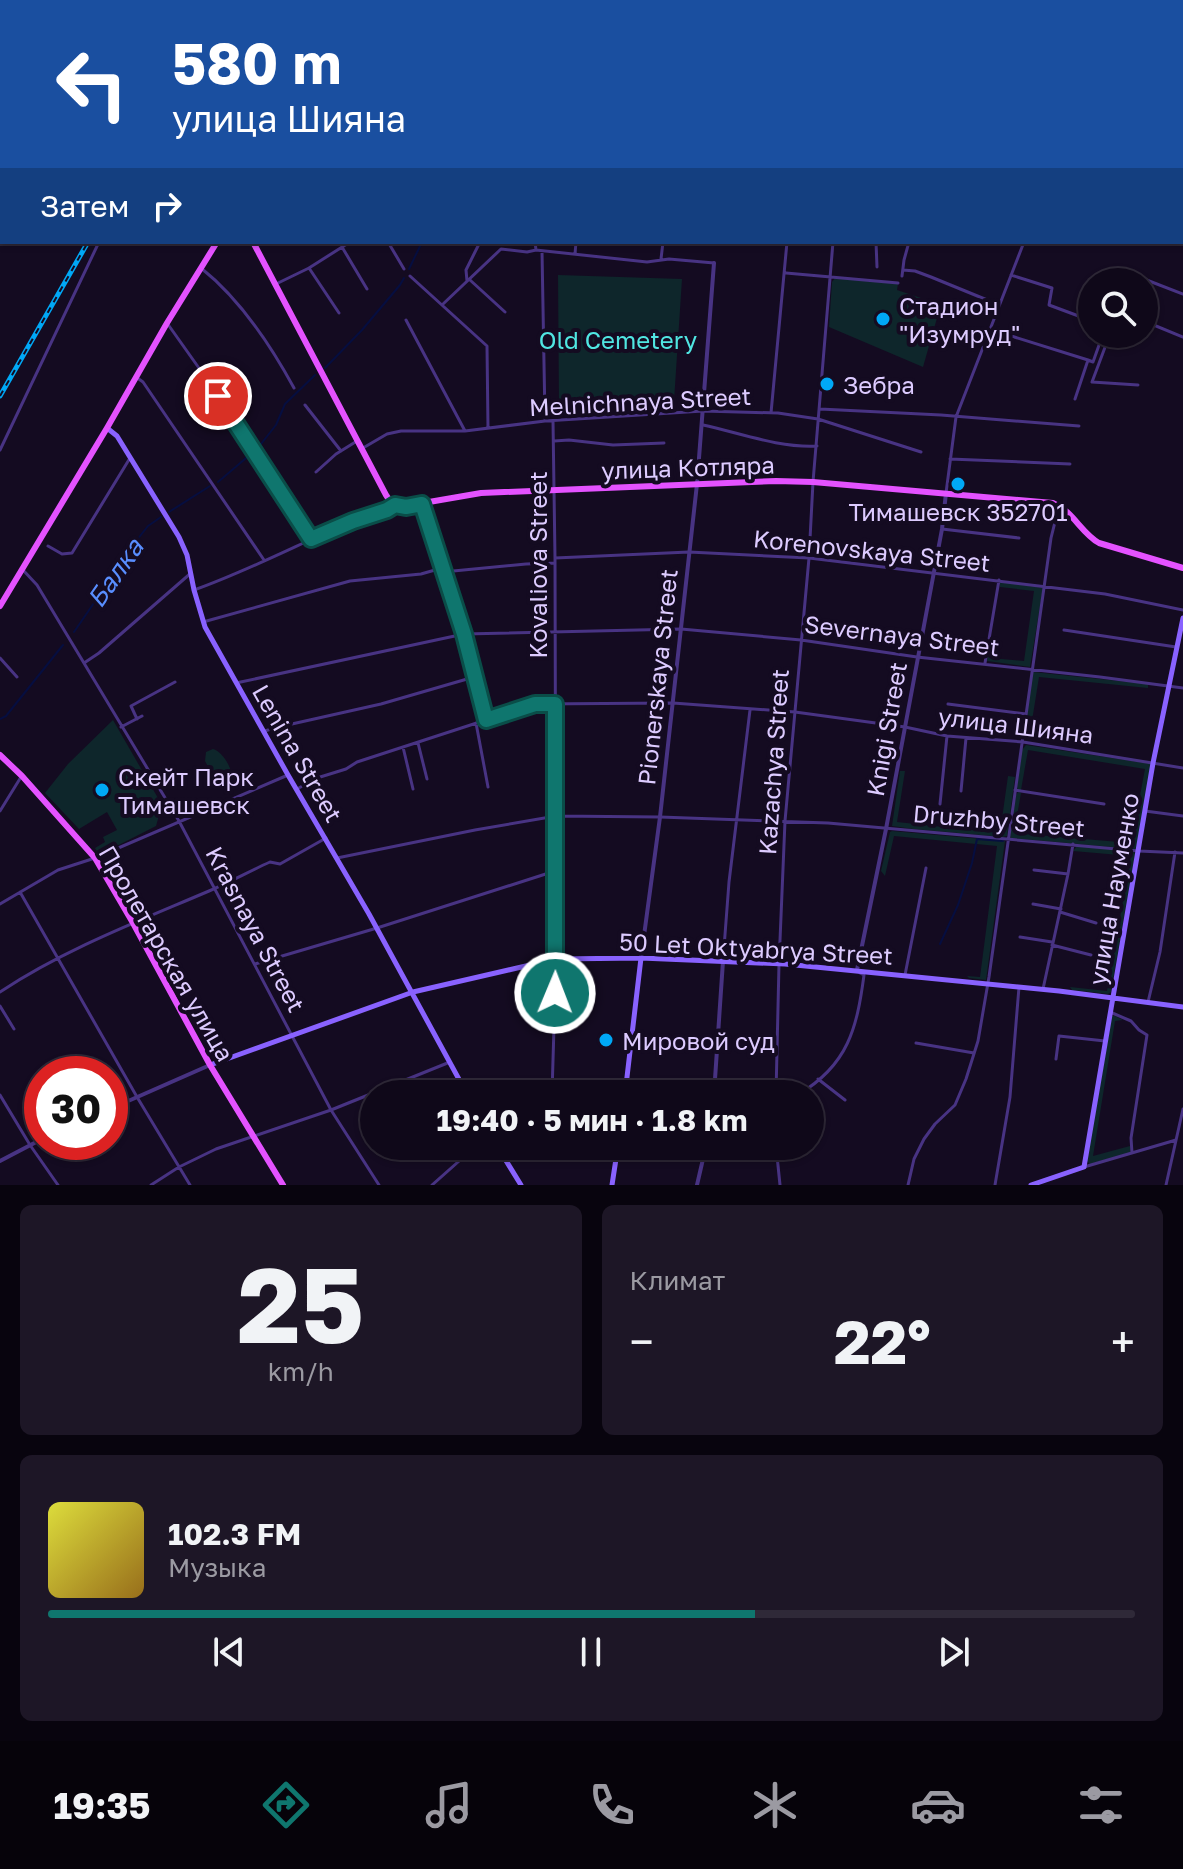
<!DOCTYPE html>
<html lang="ru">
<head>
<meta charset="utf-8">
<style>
	body { margin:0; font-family:"Golos Text",sans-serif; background:#1d1626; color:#f1f3f6; height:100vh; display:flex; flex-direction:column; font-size:30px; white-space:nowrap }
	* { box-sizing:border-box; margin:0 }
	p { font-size:26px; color:#9b9aa2 }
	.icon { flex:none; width:44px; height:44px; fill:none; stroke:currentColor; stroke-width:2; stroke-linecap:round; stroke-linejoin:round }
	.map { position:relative; height:1185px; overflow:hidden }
	.details { display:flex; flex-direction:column; gap:20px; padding:20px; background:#08040e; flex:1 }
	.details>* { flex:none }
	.hud { position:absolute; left:0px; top:0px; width:1184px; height:244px; box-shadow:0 2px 6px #0004,0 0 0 2px #2f2938; background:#1a4fa0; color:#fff; overflow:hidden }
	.controls { position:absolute; left:1078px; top:268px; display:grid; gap:16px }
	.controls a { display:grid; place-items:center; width:80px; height:80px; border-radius:50%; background:#0f0819; box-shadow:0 2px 6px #0004,0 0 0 2px #2f2938; font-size:40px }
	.speed { position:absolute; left:24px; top:1056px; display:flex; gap:16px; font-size:40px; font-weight:700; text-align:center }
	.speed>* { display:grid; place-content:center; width:104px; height:104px; border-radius:50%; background:#0f0819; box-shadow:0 2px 6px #0004,0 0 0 2px #2f2938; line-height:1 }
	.speed .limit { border:12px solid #d22; background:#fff; color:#111 }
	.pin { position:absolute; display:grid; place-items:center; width:68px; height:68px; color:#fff; margin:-34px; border:4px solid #fff; border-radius:50%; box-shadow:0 2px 8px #0007 }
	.me { position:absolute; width:88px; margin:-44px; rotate:1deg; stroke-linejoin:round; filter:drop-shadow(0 0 6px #0008) }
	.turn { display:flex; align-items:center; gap:28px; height:168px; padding:0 40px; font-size:36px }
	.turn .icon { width:104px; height:104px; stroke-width:2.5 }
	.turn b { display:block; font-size:56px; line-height:68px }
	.then { display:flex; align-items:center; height:76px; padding:0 40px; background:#0003; gap:16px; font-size:30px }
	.big { font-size:60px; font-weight:700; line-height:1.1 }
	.details .widget { flex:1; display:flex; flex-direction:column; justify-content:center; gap:12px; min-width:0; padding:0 28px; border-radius:12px; background:#1d1626 }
	.details .dial { align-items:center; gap:0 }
	.dial b { font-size:104px; line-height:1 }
	.song { display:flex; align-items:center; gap:24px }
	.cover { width:96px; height:96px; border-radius:12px; background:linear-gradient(135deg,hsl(60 70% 55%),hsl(40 70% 35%)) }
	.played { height:8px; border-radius:4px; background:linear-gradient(90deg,#0f766e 65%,#2f2938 65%) }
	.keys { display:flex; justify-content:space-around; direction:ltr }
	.heat { display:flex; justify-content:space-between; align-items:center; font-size:44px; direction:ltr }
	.details .tiles { flex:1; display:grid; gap:20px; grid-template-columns:1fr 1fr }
	.widget:last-child { grid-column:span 2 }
	.trip { position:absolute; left:360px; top:1080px; width:464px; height:80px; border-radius:40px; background:#0f0819; box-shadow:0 2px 6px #0004,0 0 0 2px #2f2938; font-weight:700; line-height:80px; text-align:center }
	.dock { display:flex; height:128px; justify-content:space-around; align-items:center; background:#06030a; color:#9b9aa2 }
	.dock .icon { width:56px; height:56px }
	.dock .on { color:#0f766e }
	.dock b { font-size:36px; color:#f1f3f6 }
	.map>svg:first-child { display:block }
</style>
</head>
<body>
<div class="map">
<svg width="1183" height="1185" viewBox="0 0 1183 1185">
	<rect width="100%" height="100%" fill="#140b21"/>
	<path fill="#0e262b" d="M558 275 682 279 674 401 559 406Z
		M835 278 898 284 897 290 921 298 922 300 933 304V307L939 311 923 367 829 327 832 282Z
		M1000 582 1043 588 1030 667 987 661 988 655 990 658 1024 661 1034 591 1000 587Z
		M1033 672 1148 684V688L1039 677 1032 721 1026 718Z
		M113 720 162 805 156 826 99 855 95 848 105 842 103 837 117 830 107 812 79 829 45 793 68 764Z
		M1026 745 1152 764 1137 845 1135 849 1011 838 1010 836 1016 795 1018 792 1021 793 1014 833 1131 843 1145 769 1028 750 1021 790H1018L1017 787 1022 750Z
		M213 749C224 752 234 772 233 783 229 788 224 789 218 785L205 761 206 752Z
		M900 771H905L897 822 1000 833 1008 776 1015 777 1007 836 1003 837 913 829 892 826Z
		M892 831 1005 841 986 980 969 978 967 976 980 977 997 846 894 836 885 876 881 871 890 832Z
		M1077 846 1134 852 1135 854 1111 992 1108 994 1072 990 1070 987 1107 991 1131 856 1073 851Z
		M1112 1016H1115L1123 1020 1115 1021 1093 1156 1130 1146 1131 1152 1090 1164 1087 1161Z"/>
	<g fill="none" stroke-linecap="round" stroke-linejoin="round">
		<path stroke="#060e40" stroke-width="2" d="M409 269 422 242
			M325 368 362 330 400 285 404 278
			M257 449 276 425 285 404 315 375
			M218 482 252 453
			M169 512 210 486
			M74 632 140 536 148 526 161 517
			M0 719 6 716 63 645
			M940 944 958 905 972 863 977 839 1003 841"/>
		<path stroke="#483383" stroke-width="3" d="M163 0V2
			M512 0V2
			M937 0 942 2
			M18 2V0
			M426 2 430 0
			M0 27H2
			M1182 95 1183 96
			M0 96H2
			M0 165H2
			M0 227 2 212
			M388 242 404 269
			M535 242 536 250
			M876 242 877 267
			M342 247 367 289
			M542 251 545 419
			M575 254 576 242
			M661 259 663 242
			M201 268C240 299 270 344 294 388
			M309 268 339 313
			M903 270 915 271 931 277 997 304
			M786 273 898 283
			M1011 275 1052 288 1049 305 1092 321
			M410 276 487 346 488 428
			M902 276 904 260 909 242
			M470 280 505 312
			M467 281 466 270 480 242
			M1135 282 1138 278 1144 279 1183 294
			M276 284 309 268 350 242
			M442 305 501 249 527 252 536 250 647 262 669 259 714 263
			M406 320 465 431
			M1144 321 1183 337
			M167 323 206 378 311 539
			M989 329 1088 360
			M1110 334 1092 382 1138 385
			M136 377 143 382 264 560
			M1075 399 1088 360 1093 362 1103 334
			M305 405 341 451
			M820 409 941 415 1079 426
			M771 413 787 242
			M703 425C740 433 779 448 817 446
			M554 441 569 440 613 445 664 443
			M363 448 387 434 401 431H465L545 421 703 411 778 413 818 419 921 452
			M0 450 99 242
			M950 459 1070 464
			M316 472 336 454 357 441
			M946 493 956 417 1024 242
			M422 504 464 634 485 719
			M942 529 1019 538
			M48 546 62 554 72 553 130 458
			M555 558 689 552 809 558 1105 594 1183 610
			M23 570 37 585 179 821 331 1110 379 1185
			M443 572 526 564 555 563
			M194 590C245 572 293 547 343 525 360 518 380 515 395 505
			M203 622 350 581 421 574 442 568
			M1064 630 1176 647
			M0 658 17 677
			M84 663 99 653 191 573
			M985 663 999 580
			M236 683 464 634 681 629 801 640 917 657 1100 677 1183 688
			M948 704 1026 714
			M137 719 131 706 175 682
			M476 723 488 787
			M121 727 142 716
			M265 731 274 728 381 704 474 677
			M418 743 427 779
			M403 747 413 789
			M297 789 317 778 346 769 357 762 535 704 673 703 795 712 905 727 947 736 1023 742 1183 768
			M1015 790 1104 804
			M961 791 966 738
			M940 804 947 736
			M0 811 21 777
			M1145 811 1183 816
			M337 858 475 830 556 816 660 817 828 823 1139 851 1183 853
			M1034 870 1068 874
			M20 892 137 1097 190 1185
			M0 904 58 870 95 858 288 775
			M1033 904 1061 909
			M1060 912 1096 923
			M1020 937 1052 942
			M1052 945 1091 955
			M723 961 729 882 750 710
			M255 964 377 928 555 871
			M905 975 926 868
			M1043 989 1068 874 1073 844
			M0 992C65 949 139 921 209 891 230 882 250 871 270 862L280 864 326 838
			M1148 1002 1160 952 1175 852
			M0 1006 14 1029
			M1110 1012 1131 1021 1139 1030 1147 1035 1131 1138 1132 1153
			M916 1043 974 1053
			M1056 1059 1059 1036 1105 1041
			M818 1079 845 1100
			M552 1094 556 959 555 558 553 421
			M776 1094 779 964 785 821 809 558 813 482 833 242
			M799 1094C848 1065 857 1028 864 975L860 973
			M0 1095 30 1145 58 1185
			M776 1146 780 1185
			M503 1155 513 1146
			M1084 1167 1176 1140
			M151 1185 179 1167 216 1149 331 1110 450 1062
			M432 1185 476 1146
			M908 1185 914 1159 924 1139 935 1124 955 1105 966 1079 978 1041 989 977 1051 538 1057 514 1061 508
			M995 1185 1010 1097 1019 987
			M1166 1185 1183 1109"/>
		<path stroke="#483383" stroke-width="4" d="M1182 223 1183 224
			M641 958 660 817 697 484 714 263
			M857 970 886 829 942 529 946 493
			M714 1094 723 961
			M110 1109 210 1065
			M0 1161 42 1139
			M697 1185 706 1146"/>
		<path stroke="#8962ff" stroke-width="5" d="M107 428 117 436 179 537 187 555 194 590 205 627 288 775 369 914 467 1094
			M210 1065 413 992 556 959 641 958 785 964 1059 991 1183 1007
			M625 1094 641 958
			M497 1146 521 1185
			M612 1185 618 1146
			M1031 1185 1084 1167 1153 763 1183 618"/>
		<path stroke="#e452ff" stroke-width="6" d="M253 242 386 495 390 501 400 507 481 493 776 481 813 482 1053 503C1073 511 1081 533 1099 543L1183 568
			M0 606 107 428 167 323 217 242
			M0 755 22 776 95 858 133 923 210 1065 283 1185"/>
		<g stroke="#00a8f6" stroke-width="5">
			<path id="rail" d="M154 0V2
				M746 0 753 2
				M338 2 343 0
				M1182 160H1183
				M0 396 88 242"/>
		</g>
		<use href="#rail" stroke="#140b21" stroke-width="2" stroke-dasharray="6" stroke-linecap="butt"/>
	</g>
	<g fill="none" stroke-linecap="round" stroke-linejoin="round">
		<g stroke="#0a4d48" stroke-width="20">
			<path id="route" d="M218 396 311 539 353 521 387 510 395 505 406 507 422 504 464 634 486 720 535 704H555V993"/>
		</g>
		<use href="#route" stroke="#0f766e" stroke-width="14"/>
	</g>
	<g fill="#00a8f6" stroke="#140b21" stroke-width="3">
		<circle cx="883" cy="319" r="8"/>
		<circle cx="827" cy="384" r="8"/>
		<circle cx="958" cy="484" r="8"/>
		<circle cx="102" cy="790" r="8"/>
		<circle cx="606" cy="1040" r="8"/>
	</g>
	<g text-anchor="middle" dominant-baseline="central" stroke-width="8" stroke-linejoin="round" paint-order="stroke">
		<g font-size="24" fill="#ddcbff" stroke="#140b21" text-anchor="start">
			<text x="899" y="305">Стадион<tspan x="899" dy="28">"Изумруд"</tspan></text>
			<text x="843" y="384">Зебра</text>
			<text x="958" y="511" text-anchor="middle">Тимашевск 352701</text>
			<text x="118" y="776">Скейт Парк<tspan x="118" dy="28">Тимашевск</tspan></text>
			<text x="622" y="1040">Мировой суд</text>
		</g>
		<g font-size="24" fill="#50e6e2" stroke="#140b21">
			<text x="618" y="339">Old Cemetery</text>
		</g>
		<g font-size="24" fill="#ddcbff" stroke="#140b21">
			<text transform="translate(640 401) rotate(-3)">Melnichnaya Street</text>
			<text transform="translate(688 467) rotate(-2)">улица Котляра</text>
			<text transform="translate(872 550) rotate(6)">Korenovskaya Street</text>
			<text transform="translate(537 565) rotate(-90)">Kovaliova Street</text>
			<text transform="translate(902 635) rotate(7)">Severnaya Street</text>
			<text transform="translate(657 677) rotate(-84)">Pionerskaya Street</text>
			<text transform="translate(1016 725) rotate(7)">улица Шияна</text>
			<text transform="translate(886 729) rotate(-80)">Knigi Street</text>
			<text transform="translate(298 753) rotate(60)">Lenina Street</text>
			<text transform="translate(773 762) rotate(-86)">Kazachya Street</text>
			<text transform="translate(999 820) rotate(5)">Druzhby Street</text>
			<text transform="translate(1113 889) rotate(-80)">улица Науменко</text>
			<text transform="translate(256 929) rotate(62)">Krasnaya Street</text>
			<text transform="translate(756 948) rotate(3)">50 Let Oktyabrya Street</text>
			<text transform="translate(167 953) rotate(60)">Пролетарская улица</text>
		</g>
		<g font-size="26" font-style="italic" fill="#598eff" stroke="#140b21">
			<text transform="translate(115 573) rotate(-55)">Балка</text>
		</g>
	</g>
</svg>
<div class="controls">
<a><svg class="icon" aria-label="search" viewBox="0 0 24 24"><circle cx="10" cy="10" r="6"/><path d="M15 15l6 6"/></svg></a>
</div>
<div class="speed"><div class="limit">30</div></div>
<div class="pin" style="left:218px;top:396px;background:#d93025"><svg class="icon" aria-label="arrive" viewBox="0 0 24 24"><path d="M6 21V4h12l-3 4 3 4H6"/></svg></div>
<svg class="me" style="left:555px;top:993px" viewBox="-20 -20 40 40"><circle r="17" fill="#0f766e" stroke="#fff" stroke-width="3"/><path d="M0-11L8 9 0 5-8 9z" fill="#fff"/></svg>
<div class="trip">19:40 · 5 мин · 1.8 km</div>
<div class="hud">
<div class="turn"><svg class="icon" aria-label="left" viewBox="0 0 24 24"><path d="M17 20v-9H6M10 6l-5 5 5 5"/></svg><div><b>580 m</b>улица Шияна</div></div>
<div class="then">Затем<svg class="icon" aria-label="right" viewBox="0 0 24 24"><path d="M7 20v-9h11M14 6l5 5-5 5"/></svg></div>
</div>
</div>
<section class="details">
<div class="tiles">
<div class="widget dial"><b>25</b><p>km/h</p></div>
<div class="widget"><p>Климат</p>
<div class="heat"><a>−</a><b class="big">22°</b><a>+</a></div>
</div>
<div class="widget">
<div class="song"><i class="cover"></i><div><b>102.3 FM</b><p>Музыка</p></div></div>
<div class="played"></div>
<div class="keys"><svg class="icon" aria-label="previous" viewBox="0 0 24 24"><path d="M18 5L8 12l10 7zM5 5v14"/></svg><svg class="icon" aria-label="pause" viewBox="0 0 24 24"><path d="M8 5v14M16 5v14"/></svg><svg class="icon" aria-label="next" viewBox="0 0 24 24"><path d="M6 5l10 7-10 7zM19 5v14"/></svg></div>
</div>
</div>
</section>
<nav class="dock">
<b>19:35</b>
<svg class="icon on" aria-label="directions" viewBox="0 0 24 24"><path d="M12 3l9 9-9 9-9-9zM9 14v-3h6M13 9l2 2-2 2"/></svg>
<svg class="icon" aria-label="music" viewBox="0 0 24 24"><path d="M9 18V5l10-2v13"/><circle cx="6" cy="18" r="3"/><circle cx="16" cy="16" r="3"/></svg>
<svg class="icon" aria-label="phone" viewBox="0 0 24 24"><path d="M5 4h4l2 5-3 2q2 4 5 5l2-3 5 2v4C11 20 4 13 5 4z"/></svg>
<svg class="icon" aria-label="climate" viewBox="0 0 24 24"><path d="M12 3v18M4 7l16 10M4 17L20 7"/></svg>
<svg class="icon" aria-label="car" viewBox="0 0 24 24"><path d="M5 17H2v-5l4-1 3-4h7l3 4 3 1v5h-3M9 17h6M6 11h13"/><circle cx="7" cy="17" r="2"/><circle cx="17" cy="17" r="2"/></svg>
<svg class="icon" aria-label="filters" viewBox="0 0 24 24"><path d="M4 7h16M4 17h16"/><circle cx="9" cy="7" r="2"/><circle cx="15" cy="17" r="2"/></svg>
</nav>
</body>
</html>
